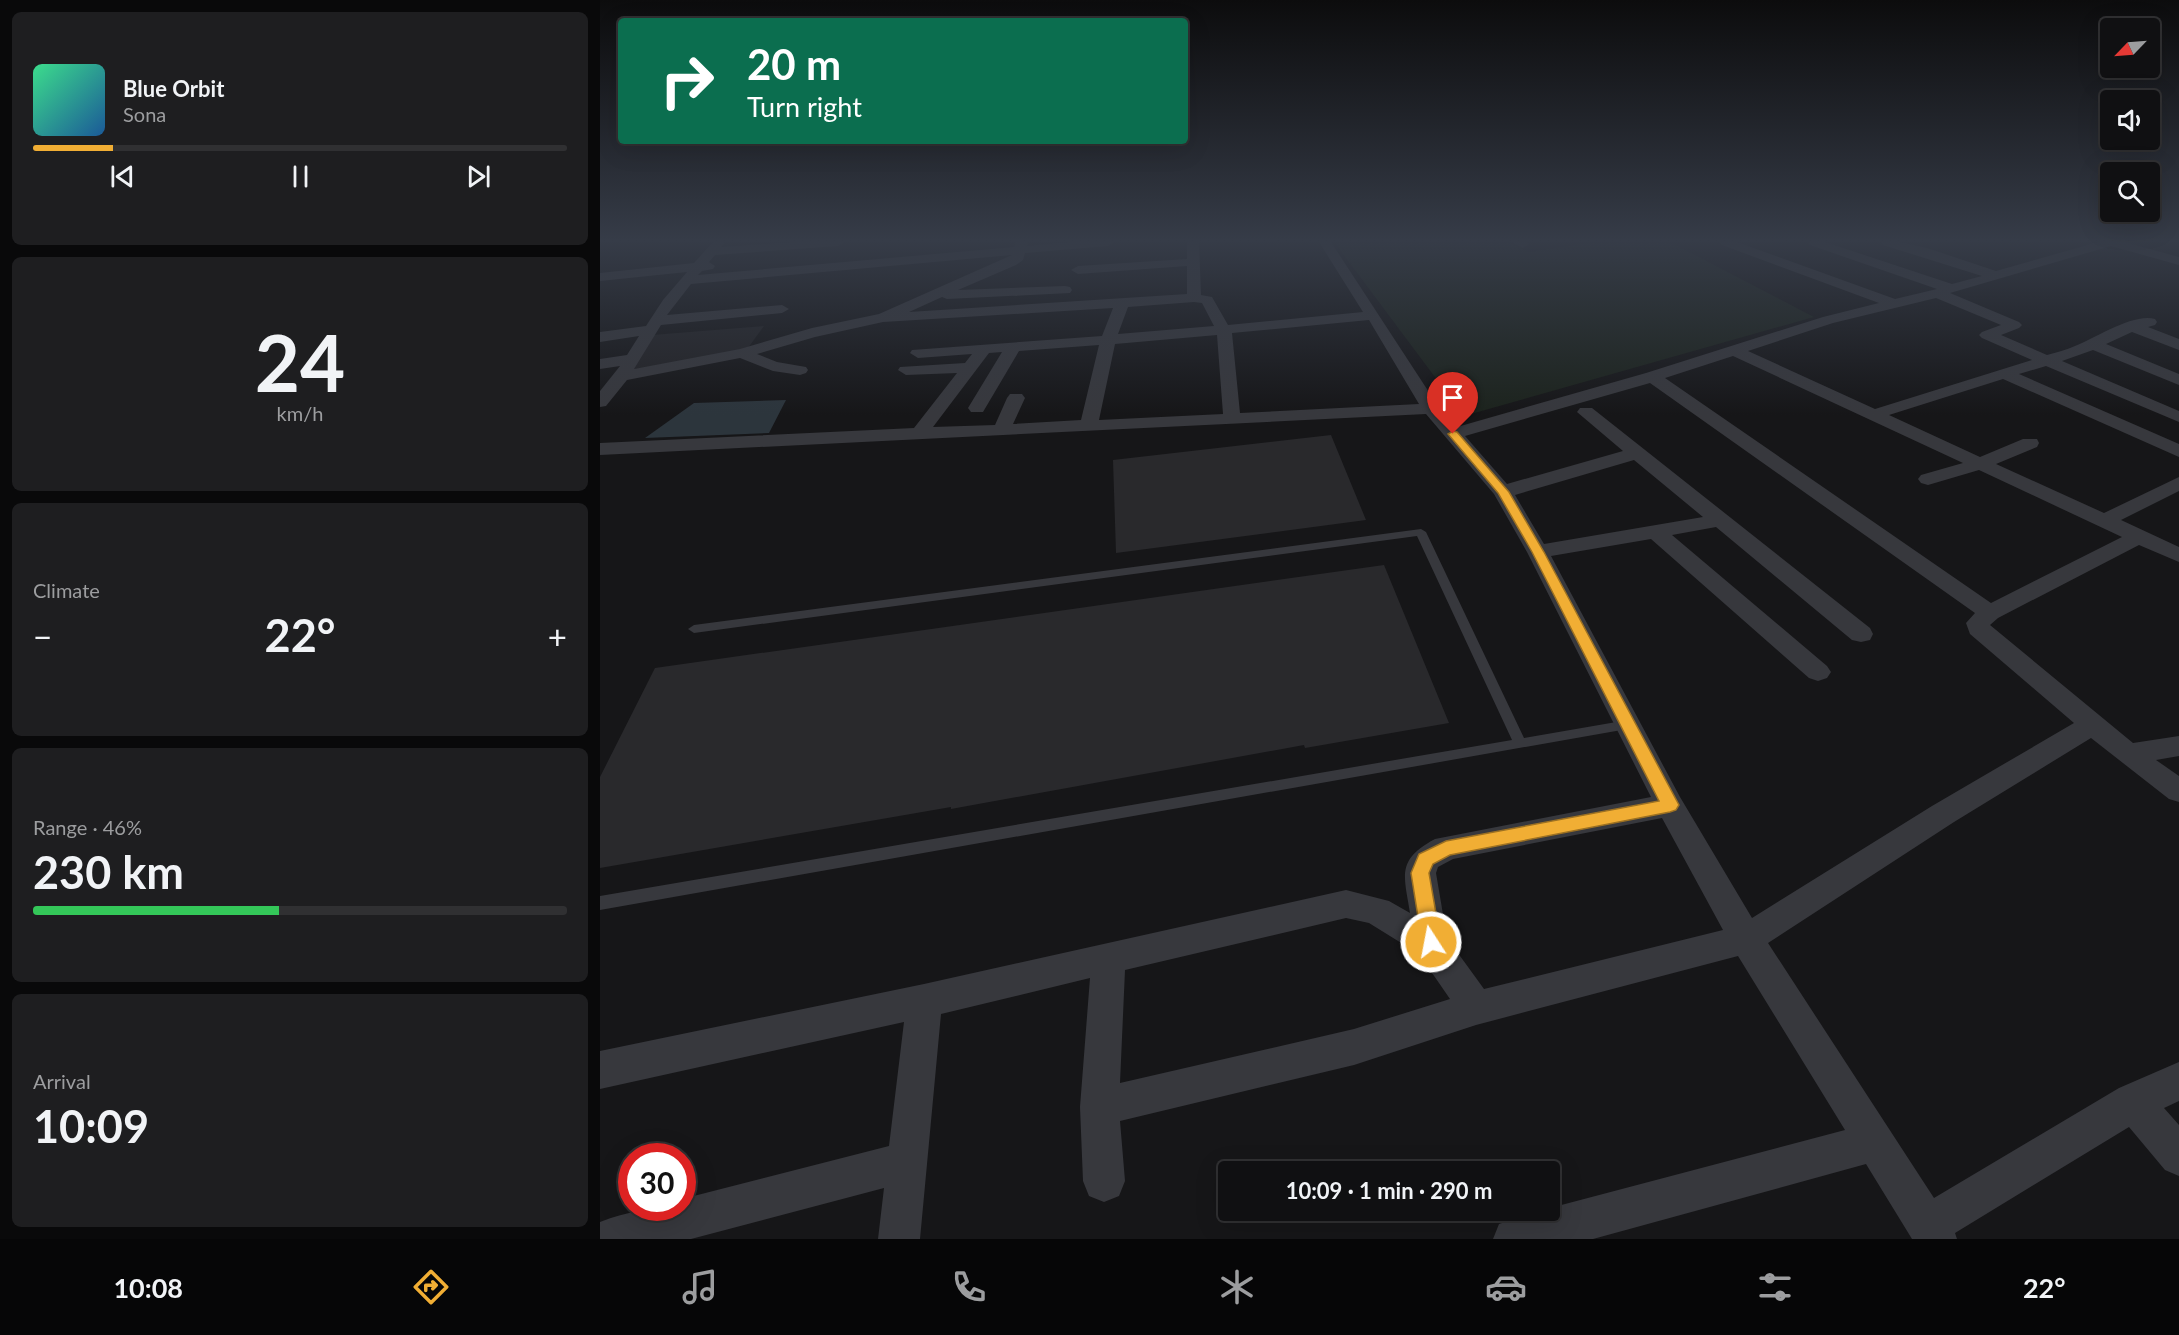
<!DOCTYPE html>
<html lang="en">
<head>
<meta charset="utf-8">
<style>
	body { margin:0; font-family:Lato,sans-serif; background:#1e1e20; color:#f1f3f6; height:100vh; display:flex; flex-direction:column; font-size:22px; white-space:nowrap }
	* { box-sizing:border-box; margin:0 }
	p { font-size:20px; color:#9c9d9f }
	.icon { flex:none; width:33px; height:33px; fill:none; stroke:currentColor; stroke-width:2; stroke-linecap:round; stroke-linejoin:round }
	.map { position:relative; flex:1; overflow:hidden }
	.side { display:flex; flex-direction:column; gap:12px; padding:12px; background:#09090a; width:600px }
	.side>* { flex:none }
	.guide { position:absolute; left:18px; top:18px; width:570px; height:126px; border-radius:6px; box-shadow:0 6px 24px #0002,0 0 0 2px #303032; background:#0b6e4f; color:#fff; overflow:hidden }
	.needle { width:39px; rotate:245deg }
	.tools { position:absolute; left:1500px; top:18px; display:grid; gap:12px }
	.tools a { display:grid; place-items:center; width:60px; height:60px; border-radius:6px; background:#101012; box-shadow:0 6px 24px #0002,0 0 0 2px #303032; font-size:30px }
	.speed { position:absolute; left:18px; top:1143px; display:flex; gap:12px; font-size:30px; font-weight:700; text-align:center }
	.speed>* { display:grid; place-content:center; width:78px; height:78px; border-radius:50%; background:#101012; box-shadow:0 6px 24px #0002,0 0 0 2px #303032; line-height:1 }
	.speed .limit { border:9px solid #d22; background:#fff; color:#111 }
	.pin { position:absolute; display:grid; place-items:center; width:51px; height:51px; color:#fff; margin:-62px -26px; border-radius:50% 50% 50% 0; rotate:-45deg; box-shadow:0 0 6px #0007 }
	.pin .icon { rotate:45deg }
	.me { position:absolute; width:66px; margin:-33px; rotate:349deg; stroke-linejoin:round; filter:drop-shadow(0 0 4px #0008) }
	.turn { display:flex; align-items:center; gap:21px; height:126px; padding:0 30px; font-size:27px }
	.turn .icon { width:78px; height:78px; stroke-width:2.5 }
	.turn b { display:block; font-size:42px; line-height:51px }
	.big { font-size:45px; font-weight:700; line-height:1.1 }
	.side .tile { flex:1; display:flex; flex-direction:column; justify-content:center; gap:9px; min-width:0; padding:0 21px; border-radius:9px; background:#1e1e20 }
	.side .dial { align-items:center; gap:0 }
	.dial b { font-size:78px; line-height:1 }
	.song { display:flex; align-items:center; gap:18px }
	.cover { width:72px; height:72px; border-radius:9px; background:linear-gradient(135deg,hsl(150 70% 55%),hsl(210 70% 35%)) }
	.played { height:6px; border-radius:3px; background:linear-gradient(90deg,#f1ae34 15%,#303032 15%) }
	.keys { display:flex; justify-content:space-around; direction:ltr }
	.heat { display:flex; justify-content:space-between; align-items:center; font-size:33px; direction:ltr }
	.charge { height:9px; border-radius:4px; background:linear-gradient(90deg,#34c759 46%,#303032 0) }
	.trip { position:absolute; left:618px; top:1161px; width:342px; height:60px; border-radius:6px; background:#101012; box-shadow:0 6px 24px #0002,0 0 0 2px #303032; font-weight:700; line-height:60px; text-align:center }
	.tabs { display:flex; height:96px; justify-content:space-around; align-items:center; background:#060607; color:#9c9d9f }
	.tabs .icon { width:42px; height:42px }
	.tabs .active { color:#f1ae34 }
	.tabs b { font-size:27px; color:#f1f3f6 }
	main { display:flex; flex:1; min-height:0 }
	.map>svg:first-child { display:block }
</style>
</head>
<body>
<main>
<section class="side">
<div class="tile">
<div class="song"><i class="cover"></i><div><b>Blue Orbit</b><p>Sona</p></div></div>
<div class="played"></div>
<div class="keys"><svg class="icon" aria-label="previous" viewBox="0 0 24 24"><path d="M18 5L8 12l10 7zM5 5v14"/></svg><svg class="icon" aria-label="pause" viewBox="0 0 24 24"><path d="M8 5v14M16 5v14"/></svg><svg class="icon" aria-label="next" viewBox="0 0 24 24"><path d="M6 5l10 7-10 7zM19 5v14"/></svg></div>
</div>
<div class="tile dial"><b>24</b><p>km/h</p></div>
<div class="tile"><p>Climate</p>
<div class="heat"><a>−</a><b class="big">22°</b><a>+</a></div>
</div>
<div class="tile"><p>Range · 46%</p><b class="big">230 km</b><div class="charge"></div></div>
<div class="tile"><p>Arrival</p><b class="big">10:09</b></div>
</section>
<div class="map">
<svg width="1579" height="1239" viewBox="0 0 1579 1239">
	<rect width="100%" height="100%" fill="#161618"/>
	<path fill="#222225" d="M164 326 145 352 29 370 52 335Z"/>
	<path fill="#1c231d" d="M734 242H908L929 252 994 242H1070L1214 317 864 416Z"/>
	<path fill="#2c353c" d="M186 400 169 433 45 438 94 403Z"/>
	<path fill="#29292c" d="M731 435 766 520 516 553 513 460Z
		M784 565 849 723 705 748 704 745 351 809V807L0 868V777L55 668Z"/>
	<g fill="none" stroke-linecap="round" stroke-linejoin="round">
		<path fill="#37383d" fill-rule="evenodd" d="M821 529 826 532 924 738 1028 720 1033 722 1035 725 1033 728 0 910V896L912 740 817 536 94 633 88 629 94 625Z"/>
		<path fill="#37383d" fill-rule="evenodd" d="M113 242H125L121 247 195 242H244L238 246 115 255 109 262 115 266 113 269 102 271 98 275 414 247 416 242H428L427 246 471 242H514L508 246 425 253 423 260 416 265 358 290 465 286 470 287 472 290 470 293 347 299 342 297 309 312 587 294V266L478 274 471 270 478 266 587 259V242H599L601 295 612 297 628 325 763 312 719 242H731L838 406 857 427 1046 373 1223 317 1279 303 1122 245 1120 242H1137L1295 299 1337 289 1210 245 1208 242H1225L1352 284 1382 276 1283 245 1281 242H1300L1327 248 1396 271 1498 242H1524L1579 257V265L1511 246 1350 293 1419 322 1422 325 1419 328 1401 335 1447 355C1457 352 1466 350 1475 346 1496 338 1533 313 1555 319L1557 322 1555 325 1548 327 1579 339V350L1532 332 1506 344 1579 374V385L1493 350 1462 361 1579 411V422L1446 366 1419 374 1579 444V457L1403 379 1289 415 1380 457 1423 439H1437L1439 443 1437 447 1396 464 1504 513 1579 477V491L1521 520 1579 547V562L1539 545 1398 618 1390 625 1533 743 1579 736V756L1556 760 1579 776V802L1569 799 1491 738 1354 822 1168 943 1334 1198 1519 1088 1579 1062V1101L1564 1108 1579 1125V1176L1565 1170 1529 1127 1355 1233 1357 1239H1312L1266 1164 993 1239H893L899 1224 941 1210H950V1208L1245 1130 1138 956 876 1025 754 1065 520 1121 525 1181 519 1196 504 1202 489 1196 483 1181 480 1107 490 978 341 1014 320 1239H278L284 1188 91 1239H0V1222C27 1211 53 1208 82 1208V1199L289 1146 304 1022 0 1089V1051L324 984 746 890 789 901 810 913C804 875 796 860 835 839L1051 797 927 552 894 494 826 414 0 455V443L314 428 357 373 306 375 298 370 300 367 365 363 372 354 318 358 310 353 312 350 502 336 513 308 283 322 215 337 157 354 177 362 206 367 208 370 206 373 200 375 173 371 140 358 27 380 6 406 0 407V391L20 366 0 369V359L27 355 39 336 0 342V332L46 326 63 300 87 272 0 281V273L94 263ZM412 255 279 314 212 328 140 349 34 369 61 325 182 313 189 309 182 305 67 315 91 284ZM1336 298 1401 325 1382 332 1379 335 1382 338 1432 360 1275 409 1148 351 1233 323ZM594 302 602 303 614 326 518 334 528 307ZM769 320 819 404 640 413 632 333ZM617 335 623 414 499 420 515 344ZM499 345 481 420 413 424 425 398 422 394H410L407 398 395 425 333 427 389 353 402 352 368 408 371 412H383L419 351ZM1133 356 1363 463 1321 475 1318 479 1321 483 1328 485 1379 470 1522 537 1391 603 1065 378ZM1050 383 1375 613 1366 623 1370 634 1474 723 1332 806 1152 918 1080 797 951 556 1051 539 1209 678 1218 681 1227 678 1231 672 1227 666 1072 535 1116 527 1252 640 1261 642 1270 640 1273 634 1270 628 992 408H980L977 412 1023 451 907 484 865 436ZM1034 460 1103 517 944 544 915 495ZM1062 818 1123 930 884 989 847 938 836 873 838 867 853 859ZM746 918 769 923 819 954 850 999 754 1029 520 1083 525 970Z
			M911 242H928L929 244 923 248Z"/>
	</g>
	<linearGradient id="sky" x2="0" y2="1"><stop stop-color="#0c0c0d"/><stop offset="0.58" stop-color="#363c48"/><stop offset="1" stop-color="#363c48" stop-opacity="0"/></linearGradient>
	<rect width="1579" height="415" fill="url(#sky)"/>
	<path fill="#f1ae34" stroke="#9d7122" stroke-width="1.5" d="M853 431 857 432 909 492 944 552 1079 805 1076 810 1070 812 850 855 833 864 829 873 841 942 838 948 831 951 825 948 822 942 811 873 819 854 846 841 1059 801 932 552 898 493 848 434Z"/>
</svg>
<div class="tools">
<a><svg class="needle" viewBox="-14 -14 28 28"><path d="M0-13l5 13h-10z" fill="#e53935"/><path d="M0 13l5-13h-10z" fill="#9c9d9f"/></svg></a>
<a><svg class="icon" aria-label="sound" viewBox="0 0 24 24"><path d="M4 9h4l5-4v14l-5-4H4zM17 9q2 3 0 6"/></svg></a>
<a><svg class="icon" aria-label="search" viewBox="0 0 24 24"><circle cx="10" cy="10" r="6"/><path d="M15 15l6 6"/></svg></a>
</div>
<div class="speed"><div class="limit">30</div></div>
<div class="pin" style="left:853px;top:434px;background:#d93025"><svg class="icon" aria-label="arrive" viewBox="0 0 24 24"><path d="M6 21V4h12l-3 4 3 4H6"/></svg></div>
<svg class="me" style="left:831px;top:942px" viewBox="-20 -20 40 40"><circle r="17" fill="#f1ae34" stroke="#fff" stroke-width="3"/><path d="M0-11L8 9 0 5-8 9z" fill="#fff"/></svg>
<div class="trip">10:09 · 1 min · 290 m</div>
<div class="guide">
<div class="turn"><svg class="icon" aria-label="right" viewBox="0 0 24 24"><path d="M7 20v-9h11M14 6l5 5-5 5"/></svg><div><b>20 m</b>Turn right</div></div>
</div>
</div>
</main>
<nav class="tabs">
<b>10:08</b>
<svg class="icon active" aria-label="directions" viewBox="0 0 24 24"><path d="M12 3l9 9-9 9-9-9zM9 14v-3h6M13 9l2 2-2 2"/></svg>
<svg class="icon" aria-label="music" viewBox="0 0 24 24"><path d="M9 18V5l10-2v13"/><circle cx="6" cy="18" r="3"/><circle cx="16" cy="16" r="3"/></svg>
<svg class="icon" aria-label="phone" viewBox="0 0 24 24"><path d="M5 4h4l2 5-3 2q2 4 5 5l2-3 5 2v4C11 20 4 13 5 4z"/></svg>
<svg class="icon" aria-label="climate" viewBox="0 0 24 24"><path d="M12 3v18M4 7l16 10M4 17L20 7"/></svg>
<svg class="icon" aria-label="car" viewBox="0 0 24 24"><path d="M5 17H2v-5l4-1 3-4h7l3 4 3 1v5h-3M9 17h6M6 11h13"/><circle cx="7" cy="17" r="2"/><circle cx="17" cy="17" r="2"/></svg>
<svg class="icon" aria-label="filters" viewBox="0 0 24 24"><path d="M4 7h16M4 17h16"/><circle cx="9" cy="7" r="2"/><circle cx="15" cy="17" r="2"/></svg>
<b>22°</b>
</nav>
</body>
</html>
